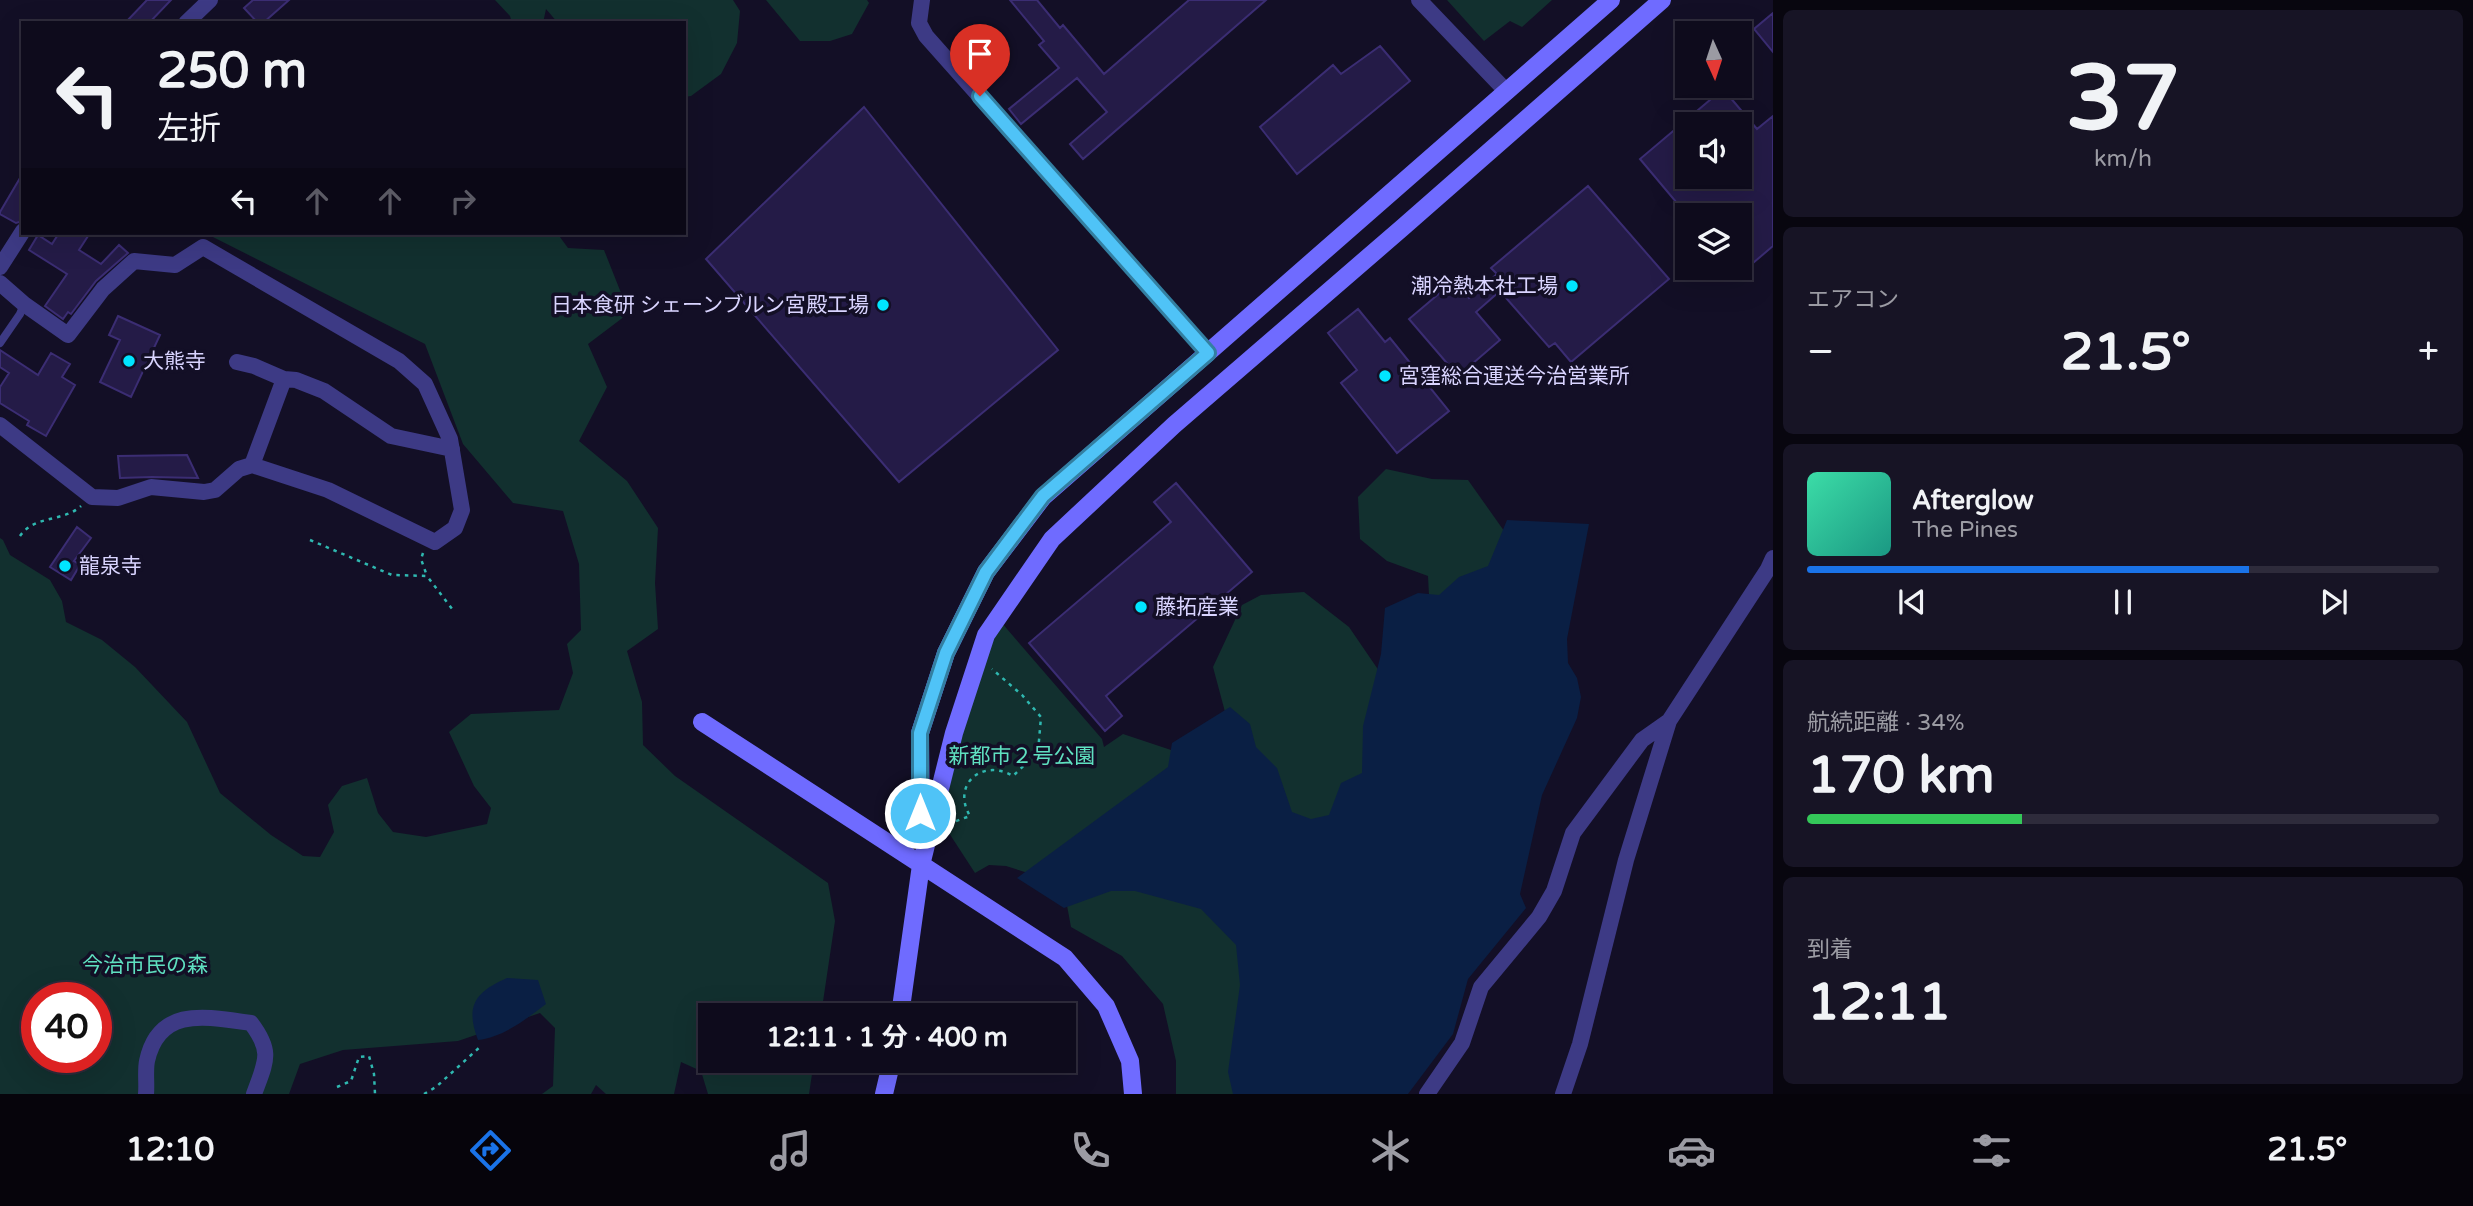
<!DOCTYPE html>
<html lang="ja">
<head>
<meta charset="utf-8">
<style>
	body { margin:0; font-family:"Varela Round","Noto Sans JP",sans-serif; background:#171425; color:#f1f3f6; height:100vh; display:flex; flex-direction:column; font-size:26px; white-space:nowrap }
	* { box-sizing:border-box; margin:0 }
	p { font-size:23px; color:#9b9ba3 }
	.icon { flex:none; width:38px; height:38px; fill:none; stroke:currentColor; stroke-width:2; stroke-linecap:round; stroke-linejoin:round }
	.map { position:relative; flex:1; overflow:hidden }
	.drawer { display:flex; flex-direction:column; gap:10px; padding:10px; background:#08060f; width:700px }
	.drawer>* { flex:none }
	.hud { position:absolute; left:21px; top:21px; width:665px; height:214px; border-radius:0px; box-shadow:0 7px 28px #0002,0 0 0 2px #2e2b3b; background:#0e0b1c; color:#f1f3f6; overflow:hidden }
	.needle { width:46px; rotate:177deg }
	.fabs { position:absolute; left:1675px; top:21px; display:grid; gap:14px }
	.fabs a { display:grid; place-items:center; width:77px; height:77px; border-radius:0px; background:#0e0b1c; box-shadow:0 7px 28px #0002,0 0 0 2px #2e2b3b; font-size:35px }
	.speed { position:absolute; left:21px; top:982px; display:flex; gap:14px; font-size:35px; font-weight:700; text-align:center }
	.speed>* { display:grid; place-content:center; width:91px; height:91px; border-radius:50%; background:#0e0b1c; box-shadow:0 7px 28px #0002,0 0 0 2px #2e2b3b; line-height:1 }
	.speed .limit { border:10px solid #d22; background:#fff; color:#111 }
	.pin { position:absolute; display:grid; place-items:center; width:60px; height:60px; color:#fff; margin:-72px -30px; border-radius:50% 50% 50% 0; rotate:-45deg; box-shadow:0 0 7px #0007 }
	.pin .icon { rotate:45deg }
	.me { position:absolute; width:77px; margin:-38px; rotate:0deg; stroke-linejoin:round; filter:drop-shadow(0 0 5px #0008) }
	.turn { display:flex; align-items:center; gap:24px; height:147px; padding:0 21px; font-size:32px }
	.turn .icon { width:91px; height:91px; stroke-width:2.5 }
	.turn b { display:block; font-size:49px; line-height:60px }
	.lanes { display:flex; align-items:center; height:66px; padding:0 21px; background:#0003; justify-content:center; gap:35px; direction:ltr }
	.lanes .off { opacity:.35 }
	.big { font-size:52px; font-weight:700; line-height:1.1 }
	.drawer .widget { flex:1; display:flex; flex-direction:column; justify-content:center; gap:10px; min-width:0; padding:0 24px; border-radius:10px; background:#171425 }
	.drawer .dial { align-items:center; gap:0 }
	.dial b { font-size:91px; line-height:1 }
	.song { display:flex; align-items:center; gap:21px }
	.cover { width:84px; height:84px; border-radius:10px; background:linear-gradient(135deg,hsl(160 70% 55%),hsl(170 70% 35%)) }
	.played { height:7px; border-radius:4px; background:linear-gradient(90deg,#1a73e8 70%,#2e2b3b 70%) }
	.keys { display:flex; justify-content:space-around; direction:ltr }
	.heat { display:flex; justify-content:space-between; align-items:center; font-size:38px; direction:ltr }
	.charge { height:10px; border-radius:5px; background:linear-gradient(90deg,#34c759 34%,#2e2b3b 0) }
	.trip { position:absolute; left:698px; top:1003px; width:378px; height:70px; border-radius:0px; background:#0e0b1c; box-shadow:0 7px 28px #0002,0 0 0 2px #2e2b3b; font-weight:700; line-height:70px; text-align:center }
	.tab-bar { display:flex; height:112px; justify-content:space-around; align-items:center; background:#06040b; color:#9b9ba3 }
	.tab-bar .icon { width:49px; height:49px }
	.tab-bar .on { color:#1a73e8 }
	.tab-bar b { font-size:32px; color:#f1f3f6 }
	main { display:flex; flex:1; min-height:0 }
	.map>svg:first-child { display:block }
</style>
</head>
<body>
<main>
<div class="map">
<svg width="1773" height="1094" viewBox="0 0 1773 1094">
	<rect width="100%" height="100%" fill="#130f26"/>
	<path fill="#12302f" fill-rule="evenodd" d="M495 0H733L740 11 737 43 721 74 691 96 684 97V23H558L546 9 543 23H512L510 16Z
		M766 0H867L869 3 852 34 830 41H800Z
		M1447 0H1552L1522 27 1510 21 1484 41Z
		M205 233H557L568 248 604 250 629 313 588 344 607 387 579 441 627 481 658 528 655 583 658 629 627 651 642 702 643 745 675 776 828 883 835 921 821 1015H710V1060L814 1061 809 1094H708L701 1071 681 1062 674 1094H606L596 1085 591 1094H542L553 1086 555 1028 540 1013 458 1041 343 1050 300 1064 289 1094H0V538L3 540 10 555 50 580 62 601 66 622 102 640 135 667 187 722 220 793 271 835 303 856 320 857 334 832 328 805 342 786 367 778 378 813 393 832 426 837 487 824 491 808 474 786 449 732 471 714 559 710 573 673 567 644 581 630 579 564 563 511 513 503 463 444 425 344ZM37 998H96V1057H37Z
		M1386 469 1432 479 1468 480 1519 552 1266 939 1245 1094H1176V1061L1163 1004 1122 956 1071 927 1063 884 1006 866 989 865 975 873 934 810 957 727 1001 622 1102 739 1104 747 1123 734 1201 760 1232 738 1213 667 1242 605 1261 595 1304 592 1349 627 1390 687 1430 614 1428 576 1387 561 1360 539 1358 497Z"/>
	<path fill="#0a1f44" d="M1507 520 1589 524 1567 639 1568 663 1577 678 1581 697 1577 718 1542 795 1520 894 1526 908 1468 979 1453 1034 1408 1094H1233L1228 1072 1240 985 1236 945 1201 909 1135 891H1111L1064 908 1017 878 1168 767 1172 743 1230 707 1250 724 1256 747 1277 768 1292 812 1311 819 1329 815 1341 783 1362 773 1363 726 1381 654 1385 608 1418 593 1439 595 1459 577 1488 566Z
		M507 978 538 980 546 1004C526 1019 504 1037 478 1040 465 1006 475 992 507 978Z"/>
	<path fill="#241b47" stroke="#3b2d73" stroke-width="2" fill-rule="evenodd" d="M147 0H171L149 23H125Z
		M253 0H289L263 23H258L244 8Z
		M1010 0H1037L1060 28 1063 25 1104 74 1189 0H1266L1083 159 1070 144 1107 112 1077 78 1021 124 1009 109 1059 68 1039 45 1044 41Z
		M1773 13V52L1754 29Z
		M1380 46 1410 81 1297 174 1260 127 1333 65 1341 74Z
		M1723 89 1757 129 1773 116V246L1740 274V215H1687L1640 159ZM1687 124H1740V177H1687Z
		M864 107 1058 350 899 482 706 259Z
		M23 173V221L16 223 0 214V212Z
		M1588 186 1669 279 1571 362 1555 343 1549 347 1500 291 1476 312 1500 340 1458 376 1409 319 1454 281 1469 298 1497 274 1491 268Z
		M59 233H90L79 250 101 264 119 245 128 253 96 281 71 314 68 312 63 319 45 306 67 274 29 250 38 235 52 244Z
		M1358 309 1385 342 1390 338 1449 411 1397 453 1341 383 1357 370 1328 333Z
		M118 316 160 335 131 397 100 382 120 340 109 335Z
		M0 350 38 375 51 353 70 364 62 377 75 385 46 436 27 425 29 421 0 403V387L9 373 0 367Z
		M187 455 198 478 152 477 120 478 118 456Z
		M1176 483 1252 572 1106 696 1122 716 1105 731 1029 643 1171 522 1154 502Z
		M77 527 91 538 74 561 80 565 71 580 50 567Z"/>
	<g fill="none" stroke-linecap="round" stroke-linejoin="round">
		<path stroke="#2fb8b0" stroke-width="2.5" stroke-dasharray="3.5 5" stroke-linecap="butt" d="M20 536C34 515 64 522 81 506
			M310 540 392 575 427 576 453 610
			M423 553 421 559 427 576
			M948 824 970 816C951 784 983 758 1013 776L1038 752 1041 717 1022 695 992 669
			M337 1087 351 1081 359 1057 369 1056 374 1074 375 1094
			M424 1094 436 1087 481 1046"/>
		<path stroke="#3d3a85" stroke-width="8" d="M0 343 20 314 24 304"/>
		<path stroke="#3d3a85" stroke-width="16" d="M922 0 919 23 926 36 1208 353
			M1419 0 1507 92
			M186 23 210 0
			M0 267 23 231
			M0 283 24 304 68 335 103 289 134 261 175 265 203 247 399 361 425 384 450 439 462 510 455 528 435 542 328 490 252 465 239 469 215 490 204 492 151 487 118 498 92 497 0 425
			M237 362 254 366 284 379 296 380 324 391 391 436 452 449
			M252 465 284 379
			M146 1094C147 1084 145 1071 147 1061 159 1005 208 1017 251 1023 273 1052 266 1061 254 1094
			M1427 1094 1462 1043 1481 987 1539 917 1554 891 1573 833 1642 740 1669 721
			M1563 1094 1580 1044 1626 860 1669 721 1768 569 1773 558"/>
		<path stroke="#6f6bff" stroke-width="18" d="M702 722 1065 958 1106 1006 1130 1061 1133 1094
			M921 841 920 733 946 653 986 572 1043 497 1611 0
			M900 1015 921 865 954 733 986 635 1052 539 1174 425 1402 228 1662 0
			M884 1094 892 1060"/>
	</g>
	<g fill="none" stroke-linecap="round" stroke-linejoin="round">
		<g stroke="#337fa1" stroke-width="18">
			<path id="route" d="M920 813V733L946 653 986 572 1043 496 1208 353 980 96"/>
		</g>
		<use href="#route" stroke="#4fc3f7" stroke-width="12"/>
	</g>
	<g fill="#00e5ff" stroke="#130f26" stroke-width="2.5">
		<circle cx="1572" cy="286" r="7"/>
		<circle cx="883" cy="305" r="7"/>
		<circle cx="129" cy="361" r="7"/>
		<circle cx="1385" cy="376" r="7"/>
		<circle cx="65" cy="566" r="7"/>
		<circle cx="1141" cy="607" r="7"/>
	</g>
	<g text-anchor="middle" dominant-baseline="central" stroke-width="7" stroke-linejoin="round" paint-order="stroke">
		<g font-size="21" fill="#d9d4ff" stroke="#130f26" text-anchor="start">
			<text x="1558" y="286" text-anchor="end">潮冷熱本社工場</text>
			<text x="869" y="305" text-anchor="end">日本食研 シェーンブルン宮殿工場</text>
			<text x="143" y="361">大熊寺</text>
			<text x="1399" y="376">宮窪総合運送今治営業所</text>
			<text x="79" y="566">龍泉寺</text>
			<text x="1155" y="607">藤拓産業</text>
		</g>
		<g font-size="21" fill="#5fe0c0" stroke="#130f26">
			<text x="1022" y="756">新都市２号公園</text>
			<text x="145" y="965">今治市民の森</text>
		</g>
	</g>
</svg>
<div class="fabs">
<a><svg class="needle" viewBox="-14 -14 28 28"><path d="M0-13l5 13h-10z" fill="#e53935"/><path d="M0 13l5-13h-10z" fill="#9b9ba3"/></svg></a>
<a><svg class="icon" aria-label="sound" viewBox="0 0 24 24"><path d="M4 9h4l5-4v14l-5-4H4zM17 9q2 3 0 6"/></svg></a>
<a><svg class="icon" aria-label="layers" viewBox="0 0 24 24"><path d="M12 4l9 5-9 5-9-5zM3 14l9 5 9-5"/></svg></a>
</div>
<div class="speed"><div class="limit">40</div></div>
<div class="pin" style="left:980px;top:96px;background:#d93025"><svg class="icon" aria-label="arrive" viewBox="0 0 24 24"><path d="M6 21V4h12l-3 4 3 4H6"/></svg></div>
<svg class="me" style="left:920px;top:813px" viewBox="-20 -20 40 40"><circle r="17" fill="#4fc3f7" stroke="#fff" stroke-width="3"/><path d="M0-11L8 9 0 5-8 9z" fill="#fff"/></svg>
<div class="trip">12:11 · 1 分 · 400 m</div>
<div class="hud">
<div class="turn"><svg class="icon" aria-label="left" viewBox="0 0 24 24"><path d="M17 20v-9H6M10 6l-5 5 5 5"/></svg><div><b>250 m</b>左折</div></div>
<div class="lanes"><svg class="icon" aria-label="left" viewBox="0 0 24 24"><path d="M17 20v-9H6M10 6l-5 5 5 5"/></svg><svg class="icon off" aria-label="ahead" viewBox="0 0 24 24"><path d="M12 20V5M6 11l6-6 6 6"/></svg><svg class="icon off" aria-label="ahead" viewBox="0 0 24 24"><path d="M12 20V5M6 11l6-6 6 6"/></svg><svg class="icon off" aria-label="right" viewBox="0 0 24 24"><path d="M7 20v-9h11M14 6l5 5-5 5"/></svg></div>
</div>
</div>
<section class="drawer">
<div class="widget dial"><b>37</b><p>km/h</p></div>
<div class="widget"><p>エアコン</p>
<div class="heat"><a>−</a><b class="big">21.5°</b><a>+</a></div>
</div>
<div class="widget">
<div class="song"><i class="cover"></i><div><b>Afterglow</b><p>The Pines</p></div></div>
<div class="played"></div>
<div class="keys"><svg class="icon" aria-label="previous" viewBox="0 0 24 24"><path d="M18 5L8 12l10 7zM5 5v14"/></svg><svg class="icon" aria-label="pause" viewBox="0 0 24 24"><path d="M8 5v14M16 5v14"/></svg><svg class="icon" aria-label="next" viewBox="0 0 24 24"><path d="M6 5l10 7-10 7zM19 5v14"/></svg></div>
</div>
<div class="widget"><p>航続距離 · 34%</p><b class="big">170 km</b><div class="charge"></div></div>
<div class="widget"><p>到着</p><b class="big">12:11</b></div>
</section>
</main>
<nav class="tab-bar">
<b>12:10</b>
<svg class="icon on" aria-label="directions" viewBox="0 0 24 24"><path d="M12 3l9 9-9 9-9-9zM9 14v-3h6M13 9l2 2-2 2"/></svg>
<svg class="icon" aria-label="music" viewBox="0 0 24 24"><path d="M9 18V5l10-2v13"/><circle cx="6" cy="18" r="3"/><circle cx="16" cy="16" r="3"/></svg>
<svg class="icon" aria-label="phone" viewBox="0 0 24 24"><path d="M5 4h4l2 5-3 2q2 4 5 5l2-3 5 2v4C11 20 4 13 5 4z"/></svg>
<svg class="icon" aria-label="climate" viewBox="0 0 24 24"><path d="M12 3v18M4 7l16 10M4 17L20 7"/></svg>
<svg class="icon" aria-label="car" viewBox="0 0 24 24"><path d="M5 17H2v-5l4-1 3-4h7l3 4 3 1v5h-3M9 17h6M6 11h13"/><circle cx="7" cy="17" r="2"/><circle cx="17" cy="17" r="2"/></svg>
<svg class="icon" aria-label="filters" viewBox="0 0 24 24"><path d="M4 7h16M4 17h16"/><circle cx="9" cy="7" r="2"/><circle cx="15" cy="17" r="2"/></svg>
<b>21.5°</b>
</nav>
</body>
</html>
